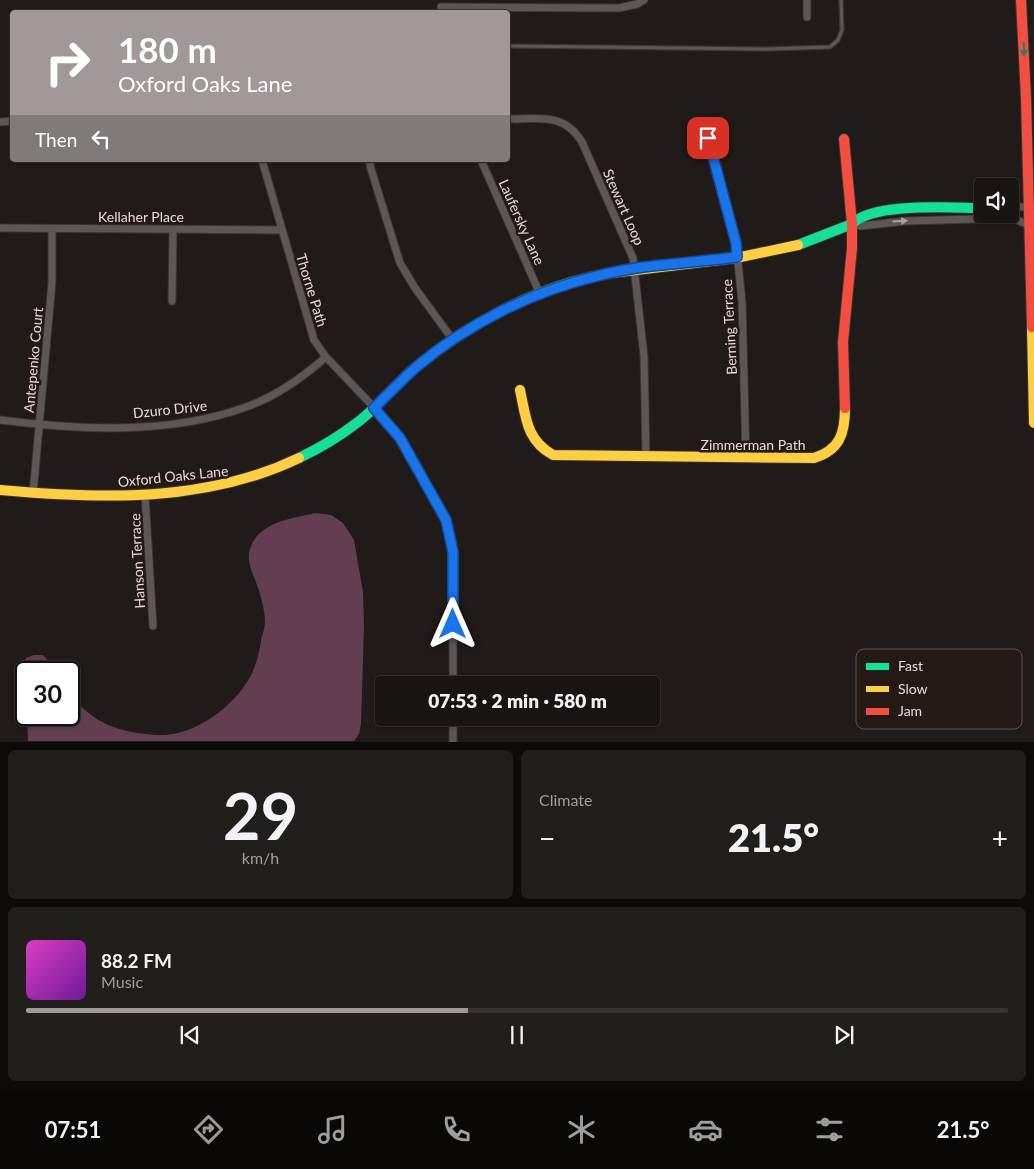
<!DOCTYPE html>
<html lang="en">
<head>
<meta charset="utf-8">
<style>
	body { margin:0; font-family:Lato,sans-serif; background:#211d1b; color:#f1f3f6; height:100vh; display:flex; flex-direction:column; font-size:19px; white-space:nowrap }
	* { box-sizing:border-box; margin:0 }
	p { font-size:16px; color:#9f9e9f }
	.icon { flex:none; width:28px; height:28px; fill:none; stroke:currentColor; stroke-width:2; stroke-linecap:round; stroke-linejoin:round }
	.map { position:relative; height:742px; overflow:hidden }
	.details { display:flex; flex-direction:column; gap:8px; padding:8px; background:#0d0b0a; flex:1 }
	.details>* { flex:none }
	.top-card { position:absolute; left:10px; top:10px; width:500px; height:152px; border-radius:5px; box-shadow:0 1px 4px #0004,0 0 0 1px #363332; background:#a09997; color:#fff; overflow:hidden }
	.controls { position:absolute; left:974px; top:178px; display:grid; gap:10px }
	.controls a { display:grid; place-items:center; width:45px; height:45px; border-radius:5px; background:#181412; box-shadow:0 1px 4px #0004,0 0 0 1px #363332; font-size:25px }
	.speed { position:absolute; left:15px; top:661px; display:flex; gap:10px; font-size:25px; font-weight:700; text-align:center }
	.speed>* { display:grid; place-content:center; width:65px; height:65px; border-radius:50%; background:#181412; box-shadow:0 1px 4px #0004,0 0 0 1px #363332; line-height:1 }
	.speed .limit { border:2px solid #111; border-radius:8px; background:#fff; color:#111 }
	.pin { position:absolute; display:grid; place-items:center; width:42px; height:42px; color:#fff; margin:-21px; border-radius:10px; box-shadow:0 2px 8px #0006 }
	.me { position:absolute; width:55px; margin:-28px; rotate:0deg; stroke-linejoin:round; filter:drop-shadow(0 0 4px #0008) }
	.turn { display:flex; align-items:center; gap:18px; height:105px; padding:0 25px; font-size:22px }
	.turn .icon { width:65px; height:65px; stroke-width:2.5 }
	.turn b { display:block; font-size:35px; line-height:42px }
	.then { display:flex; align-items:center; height:48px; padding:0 25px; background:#0003; gap:10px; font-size:19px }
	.big { font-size:38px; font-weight:800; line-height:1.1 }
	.details .widget { flex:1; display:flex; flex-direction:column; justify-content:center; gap:8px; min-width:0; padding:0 18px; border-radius:8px; background:#211d1b }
	.details .dial { align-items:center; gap:0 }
	.dial b { font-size:65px; line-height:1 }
	.song { display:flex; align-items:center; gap:15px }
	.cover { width:60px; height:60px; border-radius:8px; background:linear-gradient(135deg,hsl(310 70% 55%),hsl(280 70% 35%)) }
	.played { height:5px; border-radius:2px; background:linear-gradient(90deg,#a09997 45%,#363332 45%) }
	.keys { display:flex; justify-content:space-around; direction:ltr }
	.heat { display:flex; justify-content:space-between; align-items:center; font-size:28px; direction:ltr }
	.details .tiles { flex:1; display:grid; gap:8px; grid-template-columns:1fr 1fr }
	.widget:last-child { grid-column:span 2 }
	.trip { position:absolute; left:375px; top:676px; width:285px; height:50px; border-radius:5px; background:#181412; box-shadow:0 1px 4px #0004,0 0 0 1px #363332; font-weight:800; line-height:50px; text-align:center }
	.menu { display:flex; height:80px; justify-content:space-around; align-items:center; background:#0a0807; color:#9f9e9f }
	.menu .icon { width:35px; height:35px }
	.menu .on { color:#a09997 }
	.menu b { font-size:22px; color:#f1f3f6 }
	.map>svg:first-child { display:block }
</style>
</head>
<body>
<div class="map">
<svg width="1034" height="742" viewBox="0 0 1034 742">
	<rect width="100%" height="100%" fill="#201a18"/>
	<path fill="#623e50" d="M316 513 331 515 343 523 354 540 363 592 364 626 361 724 359 734 354 741H28L27 715H69V693C93 724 120 733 158 735 193 737 234 707 250 677 256 667 259 653 261 641 262 635 265 628 265 622 265 611 261 596 257 585 253 573 246 562 250 549 258 522 293 518 316 513Z
		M34 655H43L51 664 56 672H26V701L22 665 26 658Z"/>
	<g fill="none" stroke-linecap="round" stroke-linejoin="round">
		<g stroke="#393533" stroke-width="5.5">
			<path id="lane" d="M508 46 768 49 830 47 838 40 842 30 841 0"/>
		</g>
		<g stroke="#393533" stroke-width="9">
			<path id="street" d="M807 0V17
				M441 7 619 8 637 4 644 0
				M508 119C538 119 564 112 582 142L633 258 644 356 646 457
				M0 122 12 121
				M708 138 736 243 742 302 746 458
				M262 160 314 340 326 357 386 420 400 438 446 519 453 553V685
				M369 160 371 169 400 263 415 288 453 340
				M481 160 540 294
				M1010 207H1029
				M852 224 861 226 906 221 1012 218 1029 225
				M0 228 282 230
				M172 301 173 229
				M0 420C80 430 169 435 246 407 275 397 303 377 326 357
				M33 494 52 282V229
				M145 495 153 626
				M453 718V742"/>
		</g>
		<g stroke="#393533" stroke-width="12">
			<path id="fast" d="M798 245 852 224C873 202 952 208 982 208
				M299 458C320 448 340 436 358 422 379 406 396 384 416 367 471 322 540 285 611 273"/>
		</g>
		<g stroke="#393533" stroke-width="12">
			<path id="slow" d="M611 273 736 258 798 245
				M1032 327 1034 423
				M520 390C526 417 526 440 553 455L814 458C840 450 845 433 845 408
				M0 490C101 499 205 503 299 458"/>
		</g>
		<g stroke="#393533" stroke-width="12">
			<path id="jam" d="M1021 0 1026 98 1032 327
				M844 139 852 224V248L843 342 845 408"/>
		</g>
		<use href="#lane" stroke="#5c5755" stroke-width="3"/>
		<use href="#street" stroke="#5c5755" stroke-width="7"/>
		<use href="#fast" stroke="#16e098" stroke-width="10"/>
		<use href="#slow" stroke="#ffcf43" stroke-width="10"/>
		<use href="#jam" stroke="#f24e42" stroke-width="10"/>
	</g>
	<defs><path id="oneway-solid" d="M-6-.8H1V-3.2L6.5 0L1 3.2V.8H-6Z" transform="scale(1.25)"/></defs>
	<use fill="#1c865d" href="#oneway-solid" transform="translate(1024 49) rotate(88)"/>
	<use fill="#a7a19f" href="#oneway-solid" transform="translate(900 221) rotate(-4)"/>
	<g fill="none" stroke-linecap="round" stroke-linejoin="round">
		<g stroke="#114b97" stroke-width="12">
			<path id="route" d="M453 624V552L446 520 400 438 374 408C387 395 401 381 415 368 468 323 533 291 601 275 645 264 692 263 737 257L736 243 708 138"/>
		</g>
		<use href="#route" stroke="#1a73e8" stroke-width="9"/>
	</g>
	<g text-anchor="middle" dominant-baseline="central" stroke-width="5" stroke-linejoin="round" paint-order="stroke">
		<g font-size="14" fill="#e5dddb" stroke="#241915">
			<text transform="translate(624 207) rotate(66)">Stewart Loop</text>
			<text x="141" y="216">Kellaher Place</text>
			<text transform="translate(522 222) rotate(66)">Laufersky Lane</text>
			<text transform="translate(312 290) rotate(73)">Thorne Path</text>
			<text transform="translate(729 327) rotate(-93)">Berning Terrace</text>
			<text transform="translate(33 360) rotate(-85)">Antepenko Court</text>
			<text transform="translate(170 409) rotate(-6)">Dzuro Drive</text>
			<text x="753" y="444">Zimmerman Path</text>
			<text transform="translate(173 476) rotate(-6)">Oxford Oaks Lane</text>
			<text transform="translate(137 561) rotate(-93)">Hanson Terrace</text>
		</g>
	</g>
	<rect x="856" y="649" width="166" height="80" rx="8" fill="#241915" stroke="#5e5450" stroke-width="1"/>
	<rect x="866" y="663" width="23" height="7" fill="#16e098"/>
	<rect x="866" y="686" width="23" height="6" fill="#ffcf43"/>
	<rect x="866" y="708" width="23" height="7" fill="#f24e42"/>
	<g font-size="14" fill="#e5dddb">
		<text x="898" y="671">Fast</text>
		<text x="898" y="694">Slow</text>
		<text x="898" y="716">Jam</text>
	</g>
</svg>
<div class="controls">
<a><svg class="icon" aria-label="sound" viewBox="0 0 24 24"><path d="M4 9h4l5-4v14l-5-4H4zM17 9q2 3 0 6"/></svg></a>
</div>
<div class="speed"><div class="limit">30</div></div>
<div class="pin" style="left:708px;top:138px;background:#d93025"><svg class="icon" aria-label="arrive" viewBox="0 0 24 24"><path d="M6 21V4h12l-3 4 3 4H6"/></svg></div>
<svg class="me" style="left:453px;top:624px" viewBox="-20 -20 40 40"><path d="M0-17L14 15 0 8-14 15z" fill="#1a73e8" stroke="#fff" stroke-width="4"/></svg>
<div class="trip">07:53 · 2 min · 580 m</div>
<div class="top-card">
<div class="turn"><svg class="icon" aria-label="right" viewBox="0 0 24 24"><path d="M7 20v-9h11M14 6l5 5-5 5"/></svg><div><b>180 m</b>Oxford Oaks Lane</div></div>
<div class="then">Then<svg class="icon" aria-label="left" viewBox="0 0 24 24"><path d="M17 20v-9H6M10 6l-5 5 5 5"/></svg></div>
</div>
</div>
<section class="details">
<div class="tiles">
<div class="widget dial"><b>29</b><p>km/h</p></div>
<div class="widget"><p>Climate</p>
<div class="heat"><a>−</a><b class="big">21.5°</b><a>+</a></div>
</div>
<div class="widget">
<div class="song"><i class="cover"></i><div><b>88.2 FM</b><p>Music</p></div></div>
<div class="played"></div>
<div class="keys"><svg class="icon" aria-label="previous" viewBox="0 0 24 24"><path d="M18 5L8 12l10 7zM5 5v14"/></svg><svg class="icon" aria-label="pause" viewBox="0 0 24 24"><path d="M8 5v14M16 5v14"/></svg><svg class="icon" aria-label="next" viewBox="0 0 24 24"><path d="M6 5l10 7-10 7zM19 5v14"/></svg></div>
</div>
</div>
</section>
<nav class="menu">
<b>07:51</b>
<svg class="icon on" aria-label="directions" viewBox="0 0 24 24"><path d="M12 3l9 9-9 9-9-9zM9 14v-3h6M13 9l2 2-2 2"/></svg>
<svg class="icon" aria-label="music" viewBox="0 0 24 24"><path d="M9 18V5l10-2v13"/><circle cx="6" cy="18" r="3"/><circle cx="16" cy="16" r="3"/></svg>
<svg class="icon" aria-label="phone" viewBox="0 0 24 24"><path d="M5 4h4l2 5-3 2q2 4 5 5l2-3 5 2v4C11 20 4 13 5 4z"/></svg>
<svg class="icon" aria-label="climate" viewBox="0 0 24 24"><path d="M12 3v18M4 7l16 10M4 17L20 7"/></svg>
<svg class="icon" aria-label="car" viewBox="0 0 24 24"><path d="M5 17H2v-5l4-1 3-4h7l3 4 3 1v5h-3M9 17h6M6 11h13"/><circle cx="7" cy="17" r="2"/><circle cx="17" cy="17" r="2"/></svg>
<svg class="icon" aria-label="filters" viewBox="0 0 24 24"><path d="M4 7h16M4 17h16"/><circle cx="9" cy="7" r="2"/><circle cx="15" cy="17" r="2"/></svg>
<b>21.5°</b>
</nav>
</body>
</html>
